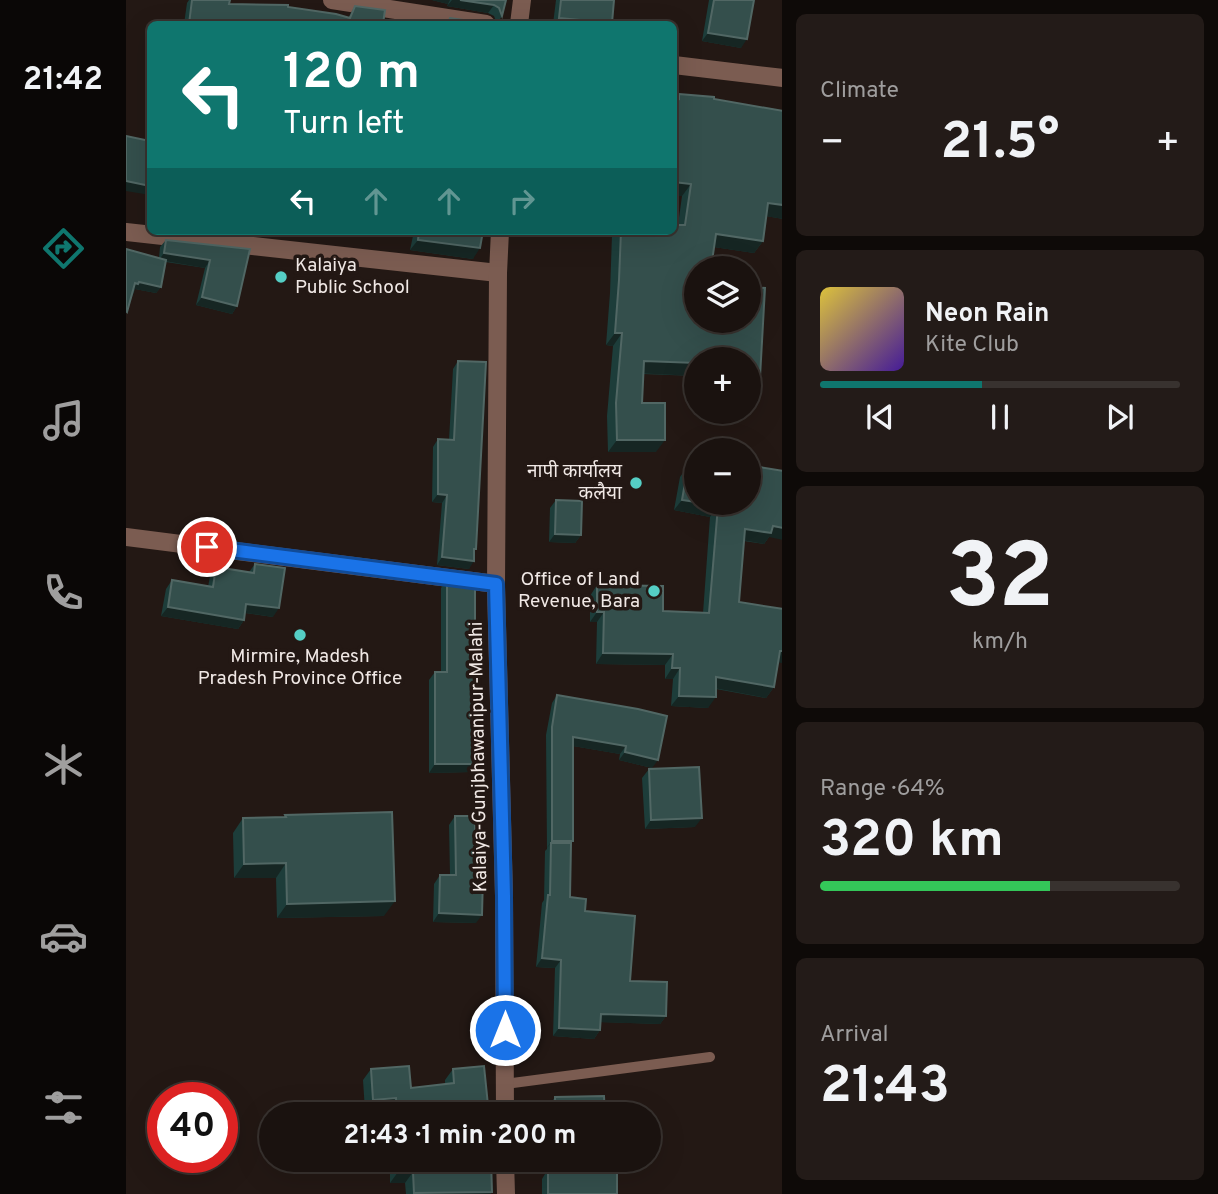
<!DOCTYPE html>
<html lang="en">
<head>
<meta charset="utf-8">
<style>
	body { margin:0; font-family:Overpass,"Noto Sans Devanagari",sans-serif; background:#231b18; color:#f1f3f6; height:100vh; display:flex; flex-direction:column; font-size:26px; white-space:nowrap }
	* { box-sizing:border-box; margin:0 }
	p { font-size:23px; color:#9f9e9e }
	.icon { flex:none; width:38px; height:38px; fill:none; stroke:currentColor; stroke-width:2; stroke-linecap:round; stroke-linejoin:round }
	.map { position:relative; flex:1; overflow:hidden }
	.details { display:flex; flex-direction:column; gap:14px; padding:14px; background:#0e0a08; width:436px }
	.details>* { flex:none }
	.guide { position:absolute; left:21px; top:21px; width:530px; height:214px; border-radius:10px; box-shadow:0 7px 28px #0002,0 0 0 2px #38322f; background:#0f766e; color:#fff; overflow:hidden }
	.buttons { position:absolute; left:558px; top:256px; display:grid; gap:14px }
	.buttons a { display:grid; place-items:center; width:77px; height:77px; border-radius:50%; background:#1a120f; box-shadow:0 7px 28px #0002,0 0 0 2px #38322f; font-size:35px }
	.speed { position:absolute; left:21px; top:1082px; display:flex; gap:14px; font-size:35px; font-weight:700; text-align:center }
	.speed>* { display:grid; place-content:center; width:91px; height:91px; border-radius:50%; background:#1a120f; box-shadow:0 7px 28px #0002,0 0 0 2px #38322f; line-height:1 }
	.speed .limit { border:10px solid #d22; background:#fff; color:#111 }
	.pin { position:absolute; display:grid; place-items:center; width:60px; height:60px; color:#fff; margin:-30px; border:4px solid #fff; border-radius:50%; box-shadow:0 2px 7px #0007 }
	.me { position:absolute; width:77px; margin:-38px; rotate:0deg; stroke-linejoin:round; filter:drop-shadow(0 0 5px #0008) }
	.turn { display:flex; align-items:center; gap:24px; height:147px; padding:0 21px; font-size:32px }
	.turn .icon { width:91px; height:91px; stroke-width:2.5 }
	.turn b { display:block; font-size:49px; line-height:60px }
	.lanes { display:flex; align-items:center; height:66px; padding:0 21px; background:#0003; justify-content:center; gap:35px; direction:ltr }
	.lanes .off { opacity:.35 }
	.big { font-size:52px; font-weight:700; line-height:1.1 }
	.details .tile { flex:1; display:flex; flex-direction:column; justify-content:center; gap:10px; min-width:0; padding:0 24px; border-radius:10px; background:#231b18 }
	.details .dial { align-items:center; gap:0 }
	.dial b { font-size:91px; line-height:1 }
	.song { display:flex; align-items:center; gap:21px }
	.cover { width:84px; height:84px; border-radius:10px; background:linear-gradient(135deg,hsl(50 70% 55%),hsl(260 70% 35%)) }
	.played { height:7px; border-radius:4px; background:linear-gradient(90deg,#0f766e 45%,#38322f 45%) }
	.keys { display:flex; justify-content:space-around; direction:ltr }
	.heat { display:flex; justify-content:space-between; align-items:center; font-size:38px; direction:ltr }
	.charge { height:10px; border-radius:5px; background:linear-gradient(90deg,#34c759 64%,#38322f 0) }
	.trip { position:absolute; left:133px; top:1102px; width:402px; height:70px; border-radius:35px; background:#1a120f; box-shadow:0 7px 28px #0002,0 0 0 2px #38322f; font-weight:700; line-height:70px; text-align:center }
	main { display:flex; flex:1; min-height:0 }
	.menu { display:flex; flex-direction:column; width:126px; justify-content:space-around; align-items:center; background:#0a0706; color:#9f9e9e }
	.menu .icon { width:49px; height:49px }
	.menu .current { color:#0f766e }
	.menu b { font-size:32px; color:#f1f3f6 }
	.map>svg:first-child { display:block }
</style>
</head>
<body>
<main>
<nav class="menu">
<b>21:42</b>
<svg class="icon current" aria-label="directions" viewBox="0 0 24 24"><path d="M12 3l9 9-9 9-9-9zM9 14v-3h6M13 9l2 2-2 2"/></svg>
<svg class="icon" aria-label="music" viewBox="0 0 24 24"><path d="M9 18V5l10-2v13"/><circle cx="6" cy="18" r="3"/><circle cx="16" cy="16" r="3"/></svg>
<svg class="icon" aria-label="phone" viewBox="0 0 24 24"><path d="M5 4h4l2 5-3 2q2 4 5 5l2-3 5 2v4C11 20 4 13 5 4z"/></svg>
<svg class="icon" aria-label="climate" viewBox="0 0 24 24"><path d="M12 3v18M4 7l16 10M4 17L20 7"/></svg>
<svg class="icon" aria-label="car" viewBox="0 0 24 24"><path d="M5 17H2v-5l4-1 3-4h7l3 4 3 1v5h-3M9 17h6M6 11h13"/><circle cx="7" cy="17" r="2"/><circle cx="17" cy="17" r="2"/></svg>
<svg class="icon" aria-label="filters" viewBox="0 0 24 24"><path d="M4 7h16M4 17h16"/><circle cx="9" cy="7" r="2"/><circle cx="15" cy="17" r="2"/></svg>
</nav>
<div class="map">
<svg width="657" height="1194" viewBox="0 0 657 1194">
	<rect width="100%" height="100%" fill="#231814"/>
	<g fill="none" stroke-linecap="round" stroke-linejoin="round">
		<path stroke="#7b5c51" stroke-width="10" d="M379 1084 584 1057"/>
		<path stroke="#7b5c51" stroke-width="18" d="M206 0 360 24
			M548 65 657 78
			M0 232 372 273
			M0 537 370 584"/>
		<path stroke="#7b5c51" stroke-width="18" d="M393 24 396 0
			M374 231 372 273 370 587 378 896 379 1115
			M379 1160 380 1194"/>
	</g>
	<path fill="#1d3d3a" d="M63 0H104L103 4 162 7 222 18 229 6 257 24H58L61 3Z
		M306 0H380L376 16 371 24 368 16 362 13 321 6 322 4Z
		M430 0H488L486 23 484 24H427Z
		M583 0H628L615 48 576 41Z
		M553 94 657 111V219L640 216 637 241 628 253 588 247 570 268 634 377 626 389H623V359H570V376L517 374 516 403 530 452H482L481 416 487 346 480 345 484 293 486 235 489 231H548L552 225 556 196H548V98H550Z
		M288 231H357L347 259 284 250Z
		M40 240 124 249 111 306 106 314 70 305 79 268 40 262 35 287 30 293 9 289 0 313V249L33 258 34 247Z
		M332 361 348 552 343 569 311 565 316 503 306 502 307 447 312 439 323 440 327 369Z
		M562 466 623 502V471L627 466 643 537 638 544 618 541 613 602 652 663 648 687 640 698 590 689 582 708 545 706 547 679H539V665L470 664 471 622H464V596L471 585 537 611 577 613 584 517 548 510 554 477Z
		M430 500 455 535 449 543 423 542 424 508Z
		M129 564 147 617 119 613 118 620 112 629 35 616 40 589 46 580 82 587 84 576 90 567 123 572Z
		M321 580 345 772 303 773V680L309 672H315V588Z
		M431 695 512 709 526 768 493 760 494 754 447 746V841L445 844 444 897 459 911 504 981 540 1016 534 1024 475 1022 474 1030 468 1039 427 1036 429 968 410 967 416 903 418 900 419 851 421 849 420 735 426 703Z
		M523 769 569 827 519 829 516 778Z
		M159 815 258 916 151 918 150 878H108L107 833 117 818 158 817Z
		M329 816 350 923 307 922 308 884 314 875H324L323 825Z
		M245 1069 285 1088 319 1084V1080L327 1069 363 1115H262V1109L239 1111 237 1080Z
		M429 1097 479 1115H422V1107Z
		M264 1160H365L366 1192 364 1194H280L279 1183H264Z
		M422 1160H491V1194H416V1179L422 1169Z"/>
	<path fill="#162623" d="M306 0H324L322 4Z
		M326 0H334L368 5 362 13 321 6Z
		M433 18 486 23 484 24H428Z
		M582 33 621 39 615 48 576 41Z
		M0 181 24 186V195L0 191Z
		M548 182 565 184 556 196H548Z
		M642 203 657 205V219L633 215Z
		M590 234 637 241 628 253 581 246Z
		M292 240 354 248 347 259 284 250Z
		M38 253 84 260 79 268 33 260Z
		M13 282 35 287 30 293 9 289 7 291 9 283Z
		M76 297 111 306 106 314 70 305Z
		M489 333H496L487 346 480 345Z
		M518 361 570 363V376L509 373Z
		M623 376 634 377 626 389H623Z
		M491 440H539L530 452H482Z
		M312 494 321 495 316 503 306 502Z
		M556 500 592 506 584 517 548 510Z
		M647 526 657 528V540L643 537 638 544 611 539 619 529Z
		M429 534 455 535 449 543 423 542Z
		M316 557 348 561 343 569 311 565Z
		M120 604 153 608 147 617 114 612Z
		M42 607 118 620 112 629 35 616Z
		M471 612H478L471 622H464Z
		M654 651H657V663L647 662Z
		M477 653 547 654 539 665 470 664Z
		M546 668H554L547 679H539Z
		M590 677 648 687 640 698 583 687Z
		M553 696 590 697 582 708 545 706Z
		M447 737 500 746 494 754 441 745Z
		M499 752 532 760 526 768 493 760Z
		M309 764H351L345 772 303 773Z
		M576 818 569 827 519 829 525 820Z
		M426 841H447L441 849 425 843 420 849Z
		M160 863 150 878H108L118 864Z
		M269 901 258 916 151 918 161 904Z
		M313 913 356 915 350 923 307 922Z
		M416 958 435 960 429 968 410 967Z
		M475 1014 540 1016 534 1024 469 1022Z
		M433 1028 474 1030 468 1039 427 1036Z
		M270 1098 262 1109 239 1111 247 1100Z
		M272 1172H287L279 1183H264Z
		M366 1192 364 1194H288V1193Z"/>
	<path fill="#344f4c" stroke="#516764" stroke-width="2" d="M66 0H104L103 4 162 5V7L210 14 224 18 229 6 259 10 257 24H63Z
		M334 0H380L376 16 373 8 368 5Z
		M435 0H488L486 23 433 18Z
		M588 0H628L621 39 582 33Z
		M324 18 364 24H322Z
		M553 94 588 97V99L657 111V205L642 203 637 241 590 234 585 268H570V320H623V287L639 288 634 377 623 376V359H570V363L518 361 516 403H539V440H491L490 403 496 333H489L493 280 495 231H548V225H559L565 184 548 182V98L553 99Z
		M0 136 24 141V186L0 181Z
		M293 231H357L354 248 292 240Z
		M40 240 124 249 111 306 76 297 84 260 38 253Z
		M0 249 40 260 35 287 13 282 12 284 9 283 1 312 0 311Z
		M332 361 360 362 350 549H348V561L316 557 321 495 312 494V439L328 440Z
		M562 466 570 468V502L556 500Z
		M627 466 657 471V528L647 526 645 533 619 529 613 602 657 609V651H654L648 687 590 677V697L553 696 554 668H546L547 654 477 653 478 612H471V585L537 586V611L583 613 592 506 571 502H623V477L625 478Z
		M430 500 456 501 455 535 429 534Z
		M129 564 159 568 153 608 120 604 118 620 42 607 46 580 87 587 90 567 128 573Z
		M321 580 349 583V672H351V764H309V672H321Z
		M431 695 512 709 541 716 532 760 499 752 500 746 447 737V841H426V727Z
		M573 767 576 818 525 820 523 769Z
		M266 812 269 901 161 904 160 863 118 864 117 818 160 817 159 815Z
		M329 816H349L350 876H357L356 915 313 913 314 875H330Z
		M425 843H445L444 897 460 899 459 911 509 916 504 981 541 982 540 1016 475 1014 474 1030 433 1028 435 960 416 958 422 895H424Z
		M283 1066 285 1088 328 1083 327 1069 358 1066 363 1115H271L270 1098 247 1100 245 1069Z
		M478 1096 479 1115H429V1097Z
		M272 1160H365L366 1192 288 1193 287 1172H272Z
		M429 1160H491V1194H422V1169H429Z"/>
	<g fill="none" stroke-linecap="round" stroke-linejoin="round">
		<g stroke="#114b97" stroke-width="18">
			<path id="route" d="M81 547 370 584 378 896 379 1030"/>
		</g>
		<use href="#route" stroke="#1a73e8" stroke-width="12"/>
	</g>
	<g fill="#55cec5" stroke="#231814" stroke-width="2.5">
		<circle cx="155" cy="277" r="7"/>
		<circle cx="510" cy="483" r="7"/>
		<circle cx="528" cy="591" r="7"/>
		<circle cx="174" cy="635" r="7"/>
	</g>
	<g text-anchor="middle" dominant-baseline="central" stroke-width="7" stroke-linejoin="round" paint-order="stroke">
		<g font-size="19" fill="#f0e8e5" stroke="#231814" text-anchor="end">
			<text x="169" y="266" text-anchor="start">Kalaiya<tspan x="169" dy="22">Public School</tspan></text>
			<text x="496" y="472">नापी कार्यालय<tspan x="496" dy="22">कलैया</tspan></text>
			<text x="514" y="580">Office of Land<tspan x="514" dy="22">Revenue, Bara</tspan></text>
			<text x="174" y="657" text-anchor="middle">Mirmire, Madesh<tspan x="174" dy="22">Pradesh Province Office</tspan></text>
		</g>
		<g font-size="19" fill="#f0e8e5" stroke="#231814">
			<text transform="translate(353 757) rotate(-91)">Kalaiya-Gunjbhawanipur-Malahi</text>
		</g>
	</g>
</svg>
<div class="buttons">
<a><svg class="icon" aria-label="layers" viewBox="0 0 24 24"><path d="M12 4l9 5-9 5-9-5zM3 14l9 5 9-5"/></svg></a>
<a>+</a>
<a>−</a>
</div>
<div class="speed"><div class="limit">40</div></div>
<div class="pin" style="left:81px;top:547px;background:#d93025"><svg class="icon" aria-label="arrive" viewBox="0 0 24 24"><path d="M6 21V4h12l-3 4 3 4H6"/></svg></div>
<svg class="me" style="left:379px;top:1030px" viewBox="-20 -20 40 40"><circle r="17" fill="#1a73e8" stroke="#fff" stroke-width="3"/><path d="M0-11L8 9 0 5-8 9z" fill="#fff"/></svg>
<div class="trip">21:43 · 1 min · 200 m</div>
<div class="guide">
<div class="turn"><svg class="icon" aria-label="left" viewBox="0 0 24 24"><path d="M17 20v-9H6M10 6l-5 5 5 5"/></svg><div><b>120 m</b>Turn left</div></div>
<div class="lanes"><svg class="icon" aria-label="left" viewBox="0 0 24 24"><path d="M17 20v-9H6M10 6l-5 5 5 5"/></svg><svg class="icon off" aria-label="ahead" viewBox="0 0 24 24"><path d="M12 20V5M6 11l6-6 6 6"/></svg><svg class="icon off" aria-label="ahead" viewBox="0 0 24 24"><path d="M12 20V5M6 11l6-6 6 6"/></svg><svg class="icon off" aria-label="right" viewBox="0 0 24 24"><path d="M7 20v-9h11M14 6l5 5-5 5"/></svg></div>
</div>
</div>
<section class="details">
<div class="tile"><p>Climate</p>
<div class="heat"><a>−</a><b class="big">21.5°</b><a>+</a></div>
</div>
<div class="tile">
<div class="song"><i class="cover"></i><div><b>Neon Rain</b><p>Kite Club</p></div></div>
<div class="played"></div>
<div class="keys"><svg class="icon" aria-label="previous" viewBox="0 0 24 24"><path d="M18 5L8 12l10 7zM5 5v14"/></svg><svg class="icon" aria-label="pause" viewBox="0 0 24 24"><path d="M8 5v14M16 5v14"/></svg><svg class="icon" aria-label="next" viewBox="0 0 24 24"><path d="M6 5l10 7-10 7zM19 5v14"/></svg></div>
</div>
<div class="tile dial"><b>32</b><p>km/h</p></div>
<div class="tile"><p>Range · 64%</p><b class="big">320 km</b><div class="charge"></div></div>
<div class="tile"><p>Arrival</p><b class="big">21:43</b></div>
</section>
</main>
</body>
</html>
